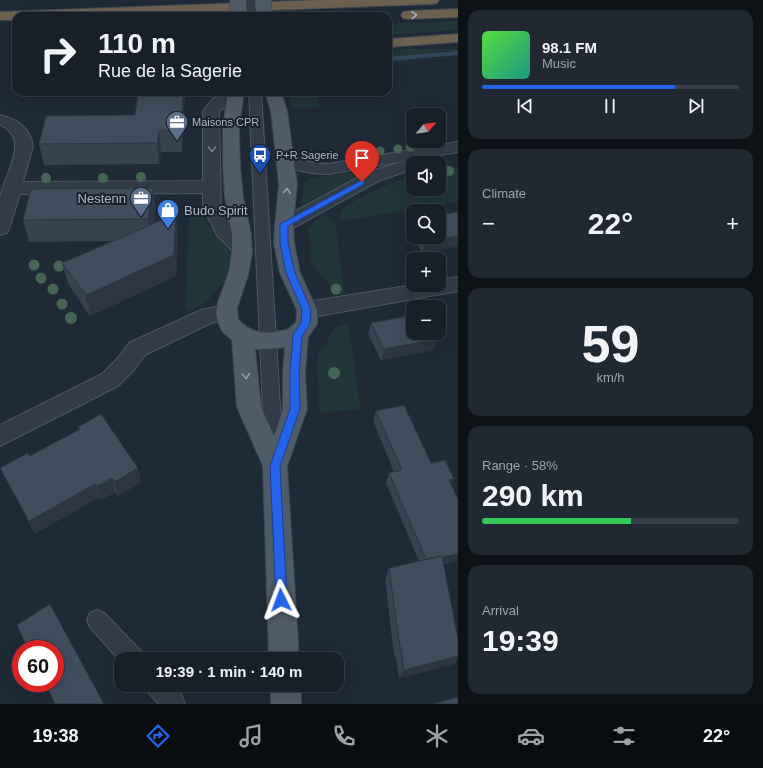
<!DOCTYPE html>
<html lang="en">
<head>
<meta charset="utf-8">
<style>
	body { margin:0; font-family:Arial,sans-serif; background:#202831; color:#f1f3f6; height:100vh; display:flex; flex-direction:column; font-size:15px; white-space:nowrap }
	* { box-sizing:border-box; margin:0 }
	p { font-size:13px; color:#9ea3a8 }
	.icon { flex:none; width:22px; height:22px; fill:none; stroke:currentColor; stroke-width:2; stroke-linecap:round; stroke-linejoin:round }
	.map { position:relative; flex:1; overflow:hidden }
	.drawer { display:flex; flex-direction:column; gap:10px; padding:10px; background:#0d1217; width:305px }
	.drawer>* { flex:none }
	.guide { position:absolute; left:12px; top:12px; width:380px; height:84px; border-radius:12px; box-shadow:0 4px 16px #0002,0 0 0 1px #363e46; background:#172029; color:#f1f3f6; overflow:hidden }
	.needle { width:26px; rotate:61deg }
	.controls { position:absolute; left:406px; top:108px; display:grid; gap:8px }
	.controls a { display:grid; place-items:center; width:40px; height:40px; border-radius:8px; background:#172029; box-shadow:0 4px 16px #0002,0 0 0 1px #363e46; font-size:20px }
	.speed { position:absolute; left:12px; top:640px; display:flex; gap:8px; font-size:20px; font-weight:700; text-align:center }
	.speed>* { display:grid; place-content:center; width:52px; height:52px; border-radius:50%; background:#172029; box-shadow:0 4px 16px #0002,0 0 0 1px #363e46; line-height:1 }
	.speed .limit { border:6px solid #d22; background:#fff; color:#111 }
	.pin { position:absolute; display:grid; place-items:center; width:34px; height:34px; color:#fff; margin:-41px -17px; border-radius:50% 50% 50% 0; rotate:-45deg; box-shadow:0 0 4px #0007 }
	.pin .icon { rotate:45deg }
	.me { position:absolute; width:44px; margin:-22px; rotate:357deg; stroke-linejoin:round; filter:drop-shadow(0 0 3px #0008) }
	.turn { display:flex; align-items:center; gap:14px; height:84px; padding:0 20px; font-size:18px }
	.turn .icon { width:52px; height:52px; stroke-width:2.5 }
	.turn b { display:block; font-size:28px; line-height:34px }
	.big { font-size:30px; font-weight:700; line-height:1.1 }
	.drawer .card { flex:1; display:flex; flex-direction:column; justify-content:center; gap:6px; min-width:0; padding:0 14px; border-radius:12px; background:#202831 }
	.drawer .dial { align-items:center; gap:0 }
	.dial b { font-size:52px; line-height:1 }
	.song { display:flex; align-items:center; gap:12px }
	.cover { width:48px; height:48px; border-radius:6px; background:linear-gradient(135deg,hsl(110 70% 55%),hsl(170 70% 35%)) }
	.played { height:4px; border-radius:2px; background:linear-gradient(90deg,#2563eb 75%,#363e46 75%) }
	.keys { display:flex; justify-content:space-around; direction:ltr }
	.heat { display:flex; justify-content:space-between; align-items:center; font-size:22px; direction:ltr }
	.charge { height:6px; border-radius:3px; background:linear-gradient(90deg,#34c759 58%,#363e46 0) }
	.trip { position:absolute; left:114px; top:652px; width:230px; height:40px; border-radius:12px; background:#172029; box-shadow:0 4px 16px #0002,0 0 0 1px #363e46; font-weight:700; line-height:40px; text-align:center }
	.tabs { display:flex; height:64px; justify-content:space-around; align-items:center; background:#090d10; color:#9ea3a8 }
	.tabs .icon { width:28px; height:28px }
	.tabs .on { color:#2563eb }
	.tabs b { font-size:18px; color:#f1f3f6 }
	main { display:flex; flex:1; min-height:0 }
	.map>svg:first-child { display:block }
</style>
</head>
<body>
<main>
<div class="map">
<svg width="458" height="704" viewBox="0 0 458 704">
	<rect width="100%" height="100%" fill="#1f2a37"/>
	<path fill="#213638" d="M458 21V30L388 35V24Z
		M388 49H458V55L388 62Z
		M288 92H313L321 107 293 108Z
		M458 167V202L340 221C339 216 340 213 343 209 349 201 401 178 413 175V189H439V170Z
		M358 171 362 174 301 205 305 182 310 178Z
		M203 214 208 225 234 257 228 279 211 295 208 301 188 312 185 307 189 217Z
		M325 216H328L335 222 345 294 340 295 317 272 311 262 310 253 311 240 307 229 320 217Z
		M348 322 361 409 319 413 317 356 327 342 334 328Z"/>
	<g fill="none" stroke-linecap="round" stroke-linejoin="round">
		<path fill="#31465f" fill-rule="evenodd" d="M458 51V55L388 61V57Z"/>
		<g stroke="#4d5763" stroke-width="2">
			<path id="service" d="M249 92H261L283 456 280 461 274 464 268 461 265 456Z
				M97 610 104 613 141 651 144 659H121V662L90 627 87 620 90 613Z
				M146 685H172L182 696 185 704H159L149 693Z"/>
		</g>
		<g stroke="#4d5763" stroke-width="2">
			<path id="minor" d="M226 92 244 93C238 101 226 104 219 112L221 208 231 226 252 249 249 254 242 256 235 254 217 235 203 208V193L20 194 9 229 7 233 0 235C0 224 0 210 0 198 4 174 32 139 0 125V115C17 119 30 128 33 146L23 182 203 181V111L213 99Z
				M458 277V291L307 318 300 315 297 310 300 305 307 302 413 285H439V280Z
				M226 305 233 307 237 313 233 319 211 323 145 355 134 370 118 386 0 446V425L102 374 118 358 129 343 201 310Z"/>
		</g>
		<g stroke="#4d5763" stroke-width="2">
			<path id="tertiary" d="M458 142V152L328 174C314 174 285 170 276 158L279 154C290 152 296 158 306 161 313 163 320 164 328 164Z
				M405 161 411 162 413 165 411 170 380 180 291 229 284 231 277 229 275 225 277 221 368 172Z"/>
		</g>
		<g stroke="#3c4551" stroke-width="2">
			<path id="primary" d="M228 92H244L239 128 240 166 243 197 251 234 252 253 248 275 237 308 238 319C252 336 270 334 289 329L296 322 297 310 280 273 274 243 275 225 279 184 271 111 265 92H281L287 111 297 184 293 225 294 243 300 273 317 310V324L308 337 305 373 307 409 287 466 299 659H269L263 466 237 407 232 340 222 331 217 319 216 313 218 302 229 272 232 253V234L225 197 223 166V128ZM285 347 283 373V409L274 436 261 407 255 349H270Z
				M271 685H301V704H271Z"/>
		</g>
		<g stroke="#3d4752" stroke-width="2">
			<path id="motorway" d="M323 0H439L437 3 432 4 110 16H16V20H0V12Z
				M458 9V17L408 19 403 18 401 15 403 12 408 11Z
				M458 34V42L388 47V39Z"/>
		</g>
		<use href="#service" fill="#323c48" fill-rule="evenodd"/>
		<use href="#minor" fill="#323c48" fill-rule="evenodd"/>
		<use href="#tertiary" fill="#323c48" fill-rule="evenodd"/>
		<use href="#primary" fill="#505b68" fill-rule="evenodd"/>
		<use href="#motorway" fill="#6e604f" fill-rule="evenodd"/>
		<g stroke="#4d5763" stroke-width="12" stroke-linecap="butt">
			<path id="service-bridge" d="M252 0V16"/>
		</g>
		<g stroke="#3c4551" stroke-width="17" stroke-linecap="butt">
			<path id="primary-bridge" d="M238 0V16
				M263 0 264 16"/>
		</g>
		<use href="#service-bridge" stroke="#323c48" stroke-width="11"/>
		<use href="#primary-bridge" stroke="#505b68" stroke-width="16"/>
	</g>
	<g fill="#446555">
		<circle cx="410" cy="147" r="4.5"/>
		<circle cx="398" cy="149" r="4.5"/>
		<circle cx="380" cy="151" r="4.5"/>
		<circle cx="350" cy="156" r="4.5"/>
		<circle cx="449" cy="171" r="5"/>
		<circle cx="141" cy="177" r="5"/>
		<circle cx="46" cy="178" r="5"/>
		<circle cx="103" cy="178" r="5"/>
		<circle cx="34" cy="265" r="5.5"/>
		<circle cx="59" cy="266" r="5.5"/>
		<circle cx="41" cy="278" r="5.5"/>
		<circle cx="53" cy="289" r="5.5"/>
		<circle cx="336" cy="289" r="5.5"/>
		<circle cx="62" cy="304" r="5.5"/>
		<circle cx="71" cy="318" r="6"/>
		<circle cx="334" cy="373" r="6"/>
	</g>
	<path fill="#36424f" d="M185 92 182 152H161L159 164 44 165 39 144 135 115Z
		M153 188 156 210 153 223 176 214 178 235 176 276 90 316 68 284 62 263 113 241 29 242 23 220Z
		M458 212V246L422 253 411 234 413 226V237H439Z
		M371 323 438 339 434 350 381 360 368 334Z
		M376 411 431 463 451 484 443 565 454 664 399 678 396 657 394 656 385 579 389 568 419 561 386 483 389 473 394 472 373 421Z
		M78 427 141 482 118 496 115 492 101 500 99 497 35 534 0 468 30 456 79 430Z"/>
	<path fill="#2c3640" d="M183 92H185L182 152 181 130Z
		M159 131 161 152 159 164 157 143Z
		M153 188 156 210 151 241 148 219Z
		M176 214 178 235 176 276 90 316 86 295Z
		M458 236V246L422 253 426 241Z
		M438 339 434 350 381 360 384 349Z
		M138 468 141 482 118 496 114 482Z
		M112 478 115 492 101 500 97 486Z
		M454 479 449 489V480Z
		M95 484 99 497 35 534 29 521Z
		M458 554V561L422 570 427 561Z
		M458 656V659L454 664 399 678 404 670Z"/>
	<path fill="#3f4d5c" stroke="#2c3640" d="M138 92H183L181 130 159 131 157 143 39 144 46 116 135 115Z
		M153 188 148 219 23 220 31 189Z
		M458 212V236L426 241 423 237H439V215Z
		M176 214 174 255 86 295 62 263Z
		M413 315V333H435L438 339 384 349 371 323Z
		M404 405 431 463 445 460 454 479 449 480 458 499V554L442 557V556L426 559 389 473 402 470 376 411Z
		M101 414 138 468 114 482 112 478 97 486 95 484 29 521 0 468 28 453 30 456 80 429 78 427Z
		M442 556 458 639V656L404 670 401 648 400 647 389 568Z
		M50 604 104 704H55L45 683H55V649H28L17 625Z
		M458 697V704H436V703Z"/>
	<defs><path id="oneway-chevron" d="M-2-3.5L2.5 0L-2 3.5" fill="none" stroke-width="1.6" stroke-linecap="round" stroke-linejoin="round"/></defs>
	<use stroke="#a6aeb9" href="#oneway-chevron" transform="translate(414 15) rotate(-2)"/>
	<use stroke="#75808d" href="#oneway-chevron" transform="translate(212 149) rotate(90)"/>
	<g stroke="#95a0ae">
		<use href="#oneway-chevron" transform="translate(287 191) rotate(-84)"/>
		<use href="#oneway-chevron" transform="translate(246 376) rotate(85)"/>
	</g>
	<path fill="#2563eb" stroke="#184099" d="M362 180 364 181V184L288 226V243L295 273 311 310 310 324 302 336 299 373 300 409 280 466 287 600 286 604 281 605 277 604 276 600 270 466 290 409V373L293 335 301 323 302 310 286 273 280 243V224Z"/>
	<defs>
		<g id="office-pin" transform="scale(1.15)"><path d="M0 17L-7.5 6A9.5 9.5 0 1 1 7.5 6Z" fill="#5c6f8a" stroke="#18212c"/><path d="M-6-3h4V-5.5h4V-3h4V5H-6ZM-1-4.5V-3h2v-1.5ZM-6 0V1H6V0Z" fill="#fff"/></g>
		<g id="bus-pin" transform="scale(1.15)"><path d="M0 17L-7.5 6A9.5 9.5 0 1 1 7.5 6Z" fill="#1a4fb4" stroke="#18212c"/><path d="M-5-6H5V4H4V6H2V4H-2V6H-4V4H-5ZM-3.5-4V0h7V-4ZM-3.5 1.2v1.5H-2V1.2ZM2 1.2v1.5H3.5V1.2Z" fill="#fff"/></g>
		<g id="shop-pin" transform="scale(1.15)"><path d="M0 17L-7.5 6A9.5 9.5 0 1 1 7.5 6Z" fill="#3f7fe0" stroke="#18212c"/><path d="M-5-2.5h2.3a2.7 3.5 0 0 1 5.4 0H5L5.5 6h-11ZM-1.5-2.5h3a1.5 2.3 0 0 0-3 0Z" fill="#fff"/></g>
	</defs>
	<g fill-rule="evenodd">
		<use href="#office-pin" x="177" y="122"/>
		<use href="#bus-pin" x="260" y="155"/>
		<use href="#office-pin" x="141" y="198"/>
		<use href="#shop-pin" x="168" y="210"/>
	</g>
	<g text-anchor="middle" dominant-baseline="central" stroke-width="4" stroke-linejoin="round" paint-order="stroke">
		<g font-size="11" fill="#acb7c5" stroke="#18212c" text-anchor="start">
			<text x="192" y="122">Maisons CPR</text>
			<text x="276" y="155">P+R Sagerie</text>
		</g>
		<g font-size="13" fill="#acb7c5" stroke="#18212c" text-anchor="end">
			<text x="126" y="198">Nestenn</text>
			<text x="184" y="210" text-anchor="start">Budo Spirit</text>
		</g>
	</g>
</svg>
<div class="controls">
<a><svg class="needle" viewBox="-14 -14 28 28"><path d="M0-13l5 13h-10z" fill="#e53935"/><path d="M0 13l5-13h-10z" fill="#9ea3a8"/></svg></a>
<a><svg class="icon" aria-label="sound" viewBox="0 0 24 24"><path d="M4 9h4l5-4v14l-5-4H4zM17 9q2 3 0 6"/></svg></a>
<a><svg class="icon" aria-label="search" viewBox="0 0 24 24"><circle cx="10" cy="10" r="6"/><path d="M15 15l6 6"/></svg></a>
<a>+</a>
<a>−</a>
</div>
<div class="speed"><div class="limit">60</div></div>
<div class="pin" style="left:362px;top:182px;background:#d93025"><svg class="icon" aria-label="arrive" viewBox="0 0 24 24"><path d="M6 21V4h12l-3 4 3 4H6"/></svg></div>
<svg class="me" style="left:281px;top:600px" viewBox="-20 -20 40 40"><path d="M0-17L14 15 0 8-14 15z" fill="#2563eb" stroke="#fff" stroke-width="4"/></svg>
<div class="trip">19:39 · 1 min · 140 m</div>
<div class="guide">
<div class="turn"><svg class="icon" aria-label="right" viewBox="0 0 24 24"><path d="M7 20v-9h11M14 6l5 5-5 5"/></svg><div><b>110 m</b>Rue de la Sagerie</div></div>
</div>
</div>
<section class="drawer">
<div class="card">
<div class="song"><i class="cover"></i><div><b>98.1 FM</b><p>Music</p></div></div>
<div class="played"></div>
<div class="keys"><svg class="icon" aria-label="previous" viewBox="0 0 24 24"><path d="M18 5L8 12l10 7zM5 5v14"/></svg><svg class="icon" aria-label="pause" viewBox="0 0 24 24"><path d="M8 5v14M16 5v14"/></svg><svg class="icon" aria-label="next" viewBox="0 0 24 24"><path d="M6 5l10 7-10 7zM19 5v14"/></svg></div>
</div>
<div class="card"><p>Climate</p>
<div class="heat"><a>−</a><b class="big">22°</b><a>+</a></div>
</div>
<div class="card dial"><b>59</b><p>km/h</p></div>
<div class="card"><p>Range · 58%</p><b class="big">290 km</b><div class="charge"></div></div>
<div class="card"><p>Arrival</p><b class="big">19:39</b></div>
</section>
</main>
<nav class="tabs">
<b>19:38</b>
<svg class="icon on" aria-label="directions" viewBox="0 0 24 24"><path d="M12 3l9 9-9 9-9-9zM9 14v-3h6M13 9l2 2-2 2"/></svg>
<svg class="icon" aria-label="music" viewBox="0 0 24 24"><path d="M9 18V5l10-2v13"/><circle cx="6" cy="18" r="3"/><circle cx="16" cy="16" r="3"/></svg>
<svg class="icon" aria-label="phone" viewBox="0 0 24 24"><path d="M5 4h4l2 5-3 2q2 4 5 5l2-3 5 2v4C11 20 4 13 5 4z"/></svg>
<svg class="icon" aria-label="climate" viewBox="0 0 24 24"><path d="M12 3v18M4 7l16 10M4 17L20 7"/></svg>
<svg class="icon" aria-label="car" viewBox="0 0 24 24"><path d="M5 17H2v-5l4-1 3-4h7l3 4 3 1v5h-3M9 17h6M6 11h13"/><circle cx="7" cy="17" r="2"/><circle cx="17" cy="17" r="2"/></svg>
<svg class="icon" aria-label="filters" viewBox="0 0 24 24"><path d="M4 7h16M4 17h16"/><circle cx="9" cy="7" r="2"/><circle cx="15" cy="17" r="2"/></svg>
<b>22°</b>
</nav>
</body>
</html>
